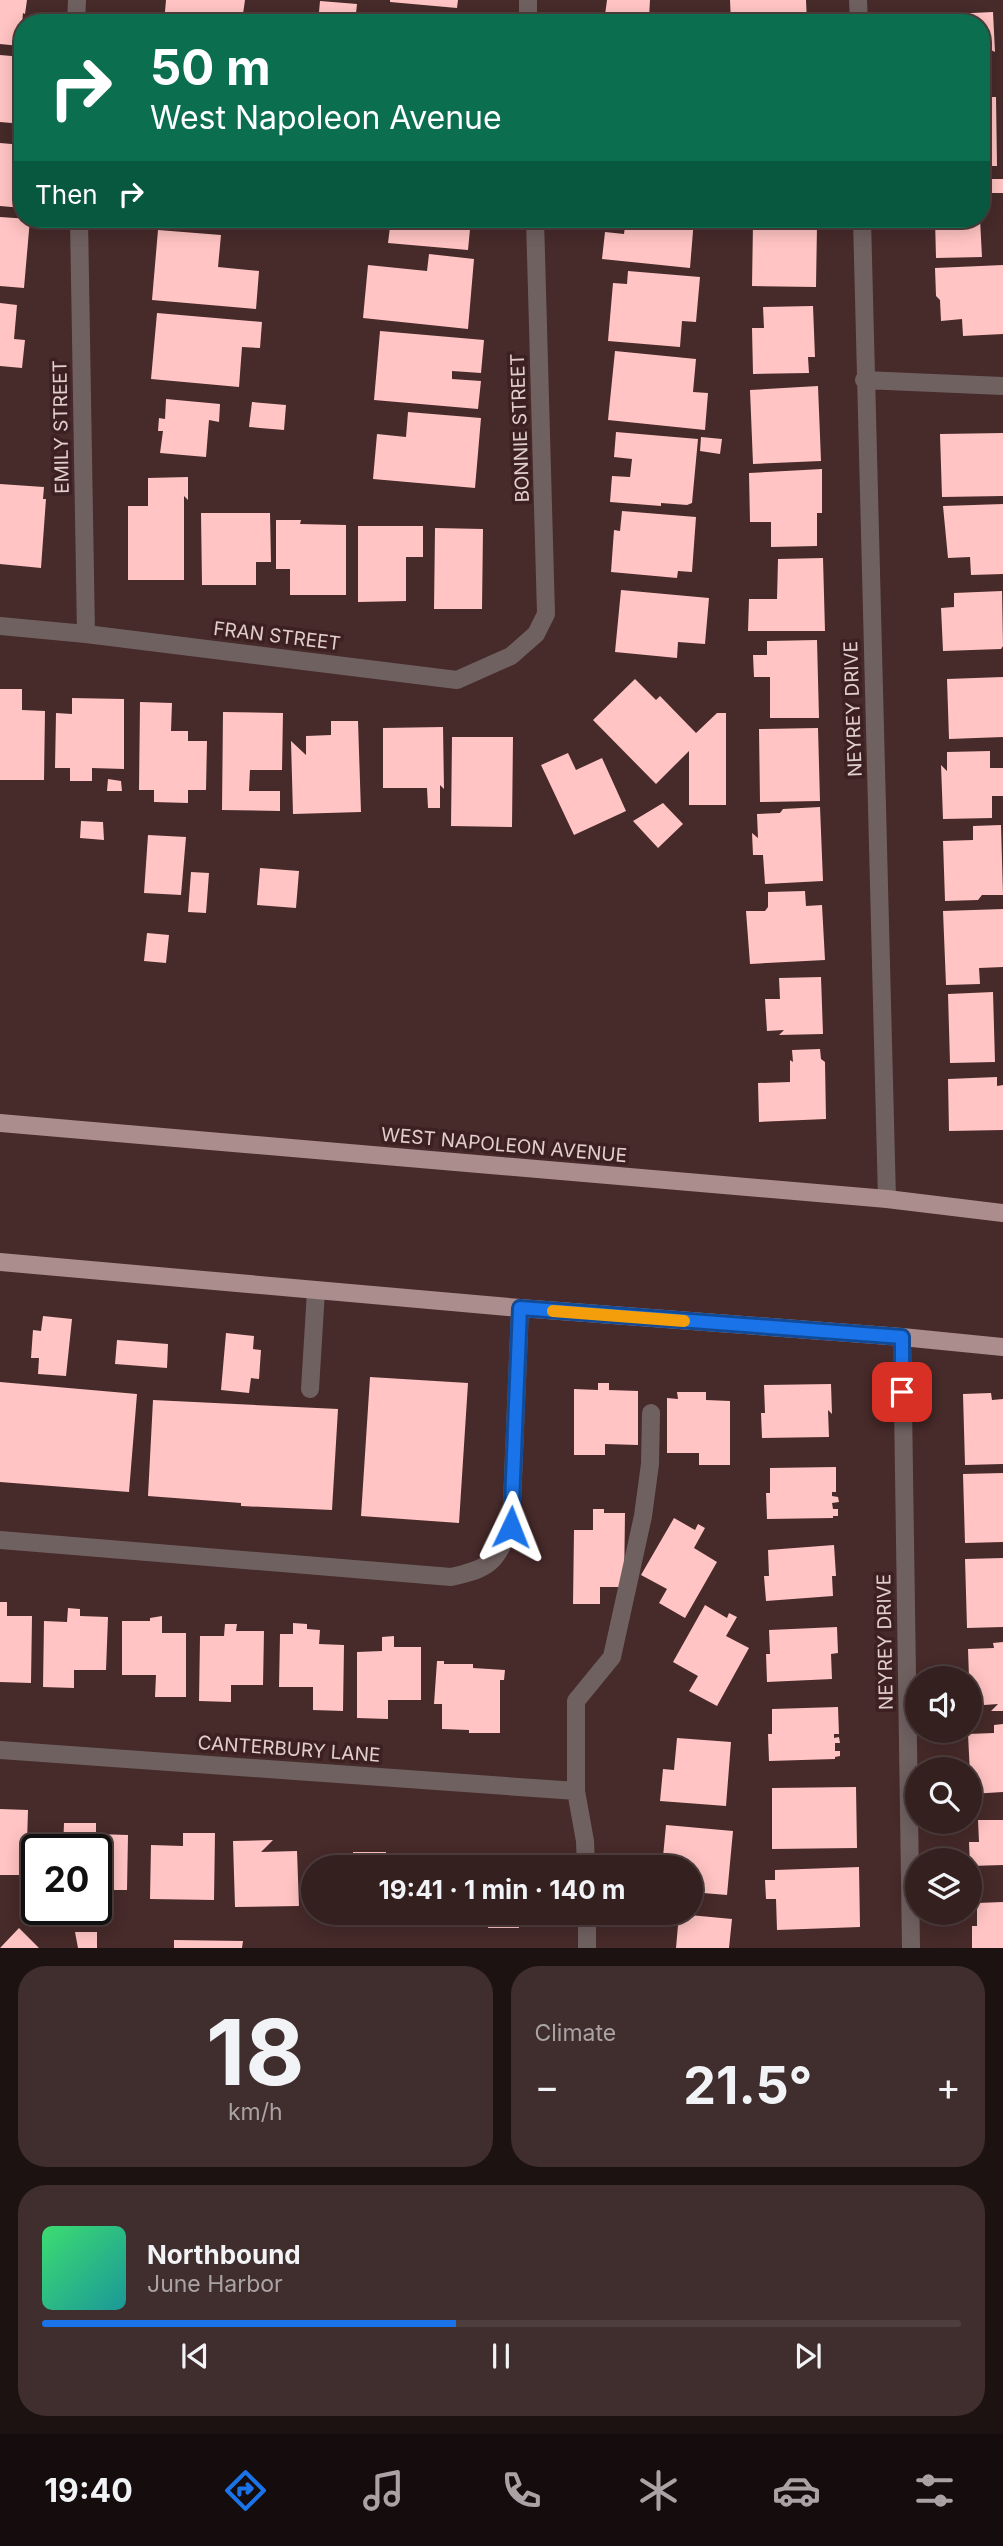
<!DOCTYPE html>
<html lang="en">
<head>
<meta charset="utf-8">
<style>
	body { margin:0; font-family:Inter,sans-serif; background:#402d2d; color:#f1f3f6; height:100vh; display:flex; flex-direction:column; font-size:26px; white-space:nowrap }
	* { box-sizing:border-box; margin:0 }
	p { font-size:23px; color:#aaa3a5 }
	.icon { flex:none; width:38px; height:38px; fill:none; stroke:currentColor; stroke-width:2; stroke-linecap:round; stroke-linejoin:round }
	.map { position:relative; height:1948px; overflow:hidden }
	.sheet { display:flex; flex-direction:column; gap:18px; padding:18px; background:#1d1212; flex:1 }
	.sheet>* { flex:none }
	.top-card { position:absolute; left:14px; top:14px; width:976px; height:214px; border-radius:28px; box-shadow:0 4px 18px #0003,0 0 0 2px #4f3e3e; background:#0b6e4f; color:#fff; overflow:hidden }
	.buttons { position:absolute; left:905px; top:1666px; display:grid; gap:14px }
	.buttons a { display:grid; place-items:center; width:77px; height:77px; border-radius:50%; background:#352020; box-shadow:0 4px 18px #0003,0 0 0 2px #4f3e3e; font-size:35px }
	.speed { position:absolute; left:21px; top:1834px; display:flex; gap:14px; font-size:35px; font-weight:700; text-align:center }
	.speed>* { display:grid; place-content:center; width:91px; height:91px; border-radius:50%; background:#352020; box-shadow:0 4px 18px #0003,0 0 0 2px #4f3e3e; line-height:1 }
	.speed .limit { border:4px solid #111; border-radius:10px; background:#fff; color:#111 }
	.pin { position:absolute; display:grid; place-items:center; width:60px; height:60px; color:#fff; margin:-30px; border-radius:14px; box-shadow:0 4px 10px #0006 }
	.me { position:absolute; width:77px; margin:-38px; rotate:2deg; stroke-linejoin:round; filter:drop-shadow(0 0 5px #0008) }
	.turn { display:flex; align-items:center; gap:24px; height:147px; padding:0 21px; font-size:32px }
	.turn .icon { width:91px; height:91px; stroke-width:2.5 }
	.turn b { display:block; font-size:49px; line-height:60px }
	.then { display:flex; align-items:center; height:66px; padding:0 21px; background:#0003; gap:14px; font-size:26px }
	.big { font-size:52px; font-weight:700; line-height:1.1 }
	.sheet .tile { flex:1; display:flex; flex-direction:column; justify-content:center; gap:10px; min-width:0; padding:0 24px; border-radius:28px; background:#402d2d }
	.sheet .dial { align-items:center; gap:0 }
	.dial b { font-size:91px; line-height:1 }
	.song { display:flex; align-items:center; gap:21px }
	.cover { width:84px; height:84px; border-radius:10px; background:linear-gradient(135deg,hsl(140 70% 55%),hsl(180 70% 35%)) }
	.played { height:7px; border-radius:4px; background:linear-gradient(90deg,#1a73e8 45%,#4f3e3e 45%) }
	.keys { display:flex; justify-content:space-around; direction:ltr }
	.heat { display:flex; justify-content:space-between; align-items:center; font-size:38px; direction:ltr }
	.sheet .tiles { flex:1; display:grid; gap:18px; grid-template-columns:1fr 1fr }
	.tile:last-child { grid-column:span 2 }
	.trip { position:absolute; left:301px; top:1855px; width:402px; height:70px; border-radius:35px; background:#352020; box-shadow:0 4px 18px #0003,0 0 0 2px #4f3e3e; font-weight:700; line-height:70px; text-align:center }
	.dock { display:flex; height:112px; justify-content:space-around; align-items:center; background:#150d0d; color:#aaa3a5 }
	.dock .icon { width:49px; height:49px }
	.dock .selected { color:#1a73e8 }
	.dock b { font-size:32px; color:#f1f3f6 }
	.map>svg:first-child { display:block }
</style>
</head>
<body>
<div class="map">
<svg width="1003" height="1948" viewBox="0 0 1003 1948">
	<rect width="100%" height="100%" fill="#472a2a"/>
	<path fill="#ffc4c3" d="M0 0H27L25 14 23 13 20 46 0 44Z
		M166 0H245L243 14 277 17 276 23H164Z
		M390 0H458L457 8 390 2Z
		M607 0H650L649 18 605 15Z
		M730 0H806L807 23H731Z
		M320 1 357 4 355 23H318Z
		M993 12 995 52 991 50 992 63 982 64V23H929V15Z
		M365 15 434 21 433 23H364Z
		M0 55 23 57V124L0 122Z
		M982 97H996L997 166H982Z
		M0 143 23 145V208L0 206Z
		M982 179H1003V193H982Z
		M0 217 30 219 24 288 0 286Z
		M172 219H240V226L172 221Z
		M391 219H471L468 250 388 243Z
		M606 219H694L690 268 602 259 605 232 624 234 625 226 606 224Z
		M935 219H980L982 257 936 258Z
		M753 223 817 225 816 287 752 286Z
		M158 230 221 235 218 267 259 271 256 309 152 300Z
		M429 254 474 259 468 329 363 318 368 265 427 271Z
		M1003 265V334L963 336 962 319 941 321 940 300 936 296 935 268Z
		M628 271 700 277 696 322 682 321 680 347 608 341 613 283 627 284Z
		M0 303 17 305 14 339 25 340 22 368 0 366Z
		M813 306 815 357H808L809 373 753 374 752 328H764L763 307Z
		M157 313 262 322 260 348 242 347 239 387 151 379Z
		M380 331 484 340 481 373 452 371V379L481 381 478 409 374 400Z
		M615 351 696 359 693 392 708 393 705 430 608 420Z
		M818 386 821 461 753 464 750 390Z
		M166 399 220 404 219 422 209 420 206 457 160 453 163 431H158L159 418 165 419Z
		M252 402 286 405 284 430 249 427Z
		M408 412 481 418 475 488 373 479 377 434 406 437Z
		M616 432 698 439 692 503 687 505 661 503V506L610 502 612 476 630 477 632 459 614 457Z
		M1003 433V496L942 497 940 434Z
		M701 437 722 439 720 454 700 451Z
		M822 469V513H817V546L771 547V522H750L749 473Z
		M188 477V500L184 496V580H128V506H148V478Z
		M0 484 44 487 43 499H46L41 568 0 564Z
		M1003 504V574L971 575 970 557 948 558 943 506Z
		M622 511 696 517 692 572 678 571 677 578 611 572 614 530 620 531Z
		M201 513H270L271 562H256V585H202Z
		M276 520H301L300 524 346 525V595H290V569H276Z
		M358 526H423V557H406V601L358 602Z
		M435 528 483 529 482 609H434Z
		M823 558 825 631H748L749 599H777L778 559Z
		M621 590 709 598 705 644 678 642 677 658 615 652Z
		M1002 591 1003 646 1001 649 943 651 941 608 954 607V593Z
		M817 640 819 718H770V677H754L753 655H767V641Z
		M1003 677V737L949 739 947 679Z
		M635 679 656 700 660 696 696 733 717 713H726V805H689V751L656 784 593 720Z
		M0 689H22V710L45 711 44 780H0Z
		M72 698 124 699V769L92 768V781H70V768H55L56 713 72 714Z
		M140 702 172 703 171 731H188V741H207L206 790H188V803L154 802V790H139Z
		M223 712 283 713 282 770H250L249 791H280V811L222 810Z
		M331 721H358L361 812 293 814 291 741 306 755V736L331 735Z
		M443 727 444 789 440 785V808H428L427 788H383V728Z
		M818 728 820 801 760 802 759 729Z
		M452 737H513L512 827 451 826Z
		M990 751V768H1003V796H992V818L943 819 941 765 947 771V752Z
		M568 753 576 770 602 758 626 811 574 835 541 765Z
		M108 779 121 781 122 791H107Z
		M663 803 683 824 658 848 633 821Z
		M820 807 823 881 765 884 763 855H753L752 833 758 838 757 814 780 813 783 809Z
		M81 821 103 822 104 840 80 838Z
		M1001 825 1003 895H982L978 900 945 901 943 841 973 840V826Z
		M148 835 186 837 181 895 144 893Z
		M260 868 299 871 296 908 257 905Z
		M191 872 209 873 206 913 188 912Z
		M805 891 806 906 822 905 825 960 750 964 746 911H765L768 907V892Z
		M1003 909V967L979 968 980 984 946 985 943 911Z
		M147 933 169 935 166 963 144 961Z
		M821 977 823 1034 779 1035 784 1030 767 1031 765 999H780L779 978Z
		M993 992 995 1062 950 1063 948 994Z
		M820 1049 821 1059 825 1062 826 1119 759 1122 758 1083 790 1082V1060L793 1062 792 1050Z
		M997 1077V1086L1003 1085V1130L949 1131 948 1079Z
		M43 1316 72 1319 66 1376 38 1374 39 1358H31L33 1330 41 1331Z
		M226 1333 254 1336 253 1349 261 1350 259 1379 251 1378 249 1393 221 1390Z
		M117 1340 168 1344 167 1368 115 1364Z
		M370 1377 468 1383 459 1523 361 1516Z
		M0 1382 137 1394 129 1492 0 1482Z
		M598 1383H609V1390L638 1391V1445L605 1444V1455H574V1389L598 1390Z
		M831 1384 832 1414 828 1410 829 1437 762 1438 761 1413H765L764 1385Z
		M677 1392H706V1400L730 1401V1465H699V1453H667V1398L678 1399Z
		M991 1393 992 1400 1003 1399V1464L965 1465 963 1394Z
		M153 1400 338 1409 332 1510 241 1506V1503L148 1496Z
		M836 1467V1492H832V1496L838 1497 839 1502 832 1503 833 1509H838V1516H833V1518L767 1519 766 1493H770V1468Z
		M1003 1473V1542L965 1543 963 1474Z
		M593 1509H604V1513H625L624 1587H600V1604H573L574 1530H593Z
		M674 1518 695 1530 698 1524 705 1528 694 1548 717 1562 685 1618 659 1603 667 1589 641 1575Z
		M834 1545 836 1576H832L833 1596 766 1601 764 1576H769L768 1550Z
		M1003 1558V1627L967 1628 965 1559Z
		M0 1602H7V1616H32L31 1683 0 1682Z
		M705 1605 727 1618 729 1613 737 1617 726 1636 749 1648 717 1706 689 1691 698 1676 673 1662Z
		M68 1608 80 1609V1616L108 1617 106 1670H74V1688L43 1687 44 1621 67 1622Z
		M162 1616V1633H186V1697H155L156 1675H122V1621H150V1618Z
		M293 1623 307 1624V1629L320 1630 319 1644 344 1645 343 1711 313 1710V1687H279L280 1634H293Z
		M225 1624H237L236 1631H264L263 1685H231V1702L199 1701 200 1636H224Z
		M837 1627 838 1653 831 1654 832 1679 767 1682 766 1654H770L769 1630Z
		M394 1636V1647H421V1700H388V1719L357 1718V1652L382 1651V1637Z
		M1003 1642V1711H991L998 1704 970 1706 968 1649 994 1648 993 1643Z
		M437 1661H444V1664H473V1668L505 1670 504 1680H500V1733H469V1730L442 1729V1704H434Z
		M838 1707 839 1734H834V1738L839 1737 840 1743H835V1751H840V1756L835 1757V1759L769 1761 768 1734H772V1709Z
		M1003 1724V1792L971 1794 968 1734 994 1733V1725Z
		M677 1738 731 1742 726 1806 660 1801 663 1769 674 1770Z
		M856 1787 857 1848 772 1849V1788Z
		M0 1809 28 1810 26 1875H0Z
		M978 1820H1003V1865L970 1866 969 1842H979Z
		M64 1823H96V1834L128 1835 127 1890H96V1850H63Z
		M666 1825 733 1831 727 1895 691 1892V1867H675V1858L663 1857Z
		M183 1833H215L214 1900 150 1899 151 1845 183 1846Z
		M273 1840 261 1852 297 1851 299 1906 235 1907 233 1841Z
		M353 1852H386V1867H321V1863L353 1864Z
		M407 1857H438L437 1867H407Z
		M516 1858H548V1867H489V1862L516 1863Z
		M859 1867 860 1927 777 1930 776 1899H766L765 1880H775V1870Z
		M1003 1902V1948H972V1926H977V1903Z
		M320 1913H385V1918L320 1917Z
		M406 1913H471V1923L406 1922Z
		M488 1913H547V1924L519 1923V1928H488Z
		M679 1914 732 1919 729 1948H676Z
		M19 1928 39 1948H0Z
		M75 1932H97V1948H78Z
		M174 1940 243 1941 242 1948H174Z"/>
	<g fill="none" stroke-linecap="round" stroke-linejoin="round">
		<path stroke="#706161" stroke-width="18" d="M528 0V23
			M858 0 859 23
			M76 23 77 0
			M79 219 86 634
			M862 219 887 1199
			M864 380 1003 386
			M0 626 86 634 457 680 511 656 536 634 546 614 535 219
			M902 1337 911 1948
			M310 1389 316 1291
			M0 1540 451 1577C492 1568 494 1563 511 1527L520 1308
			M0 1750 576 1791
			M586 1867 585 1841 576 1791V1701L612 1657 643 1516 650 1464 651 1413
			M587 1913V1948"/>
		<path stroke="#ac8d8d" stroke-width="18" d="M0 1123 887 1199 1003 1213
			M0 1262 520 1308 902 1337 1003 1347"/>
	</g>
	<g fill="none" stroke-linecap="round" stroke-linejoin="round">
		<g stroke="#114b97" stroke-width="18">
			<path id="route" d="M511 1527 520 1308 902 1337V1392"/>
		</g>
		<use href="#route" stroke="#1a73e8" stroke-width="12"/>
		<path stroke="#f59e0b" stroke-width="12" d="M553 1311 684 1321"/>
	</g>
	<g text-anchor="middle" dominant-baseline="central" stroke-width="7" stroke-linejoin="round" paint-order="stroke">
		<g font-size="19" fill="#e1cecd" stroke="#3d2021">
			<text transform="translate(61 427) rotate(-91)">EMILY STREET</text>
			<text transform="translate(520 428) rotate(-92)">BONNIE STREET</text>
			<text transform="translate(277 636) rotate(7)">FRAN STREET</text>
			<text transform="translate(853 709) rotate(-92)">NEYREY DRIVE</text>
			<text transform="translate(504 1145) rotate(5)">WEST NAPOLEON AVENUE</text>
			<text transform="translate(885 1642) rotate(-91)">NEYREY DRIVE</text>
			<text transform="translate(289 1749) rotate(4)">CANTERBURY LANE</text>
		</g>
	</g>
</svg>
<div class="buttons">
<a><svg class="icon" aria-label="sound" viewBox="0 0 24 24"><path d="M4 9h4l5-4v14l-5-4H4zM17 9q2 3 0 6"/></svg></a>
<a><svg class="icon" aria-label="search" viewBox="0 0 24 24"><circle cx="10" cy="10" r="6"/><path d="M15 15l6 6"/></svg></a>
<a><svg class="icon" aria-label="layers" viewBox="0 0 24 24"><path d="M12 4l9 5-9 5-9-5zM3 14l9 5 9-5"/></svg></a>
</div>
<div class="speed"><div class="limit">20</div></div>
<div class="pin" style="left:902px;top:1392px;background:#d93025"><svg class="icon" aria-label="arrive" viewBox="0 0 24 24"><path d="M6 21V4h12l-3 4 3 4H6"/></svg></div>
<svg class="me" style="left:511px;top:1527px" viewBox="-20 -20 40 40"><path d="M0-17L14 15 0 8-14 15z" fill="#1a73e8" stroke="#fff" stroke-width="4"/></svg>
<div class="trip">19:41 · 1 min · 140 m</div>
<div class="top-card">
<div class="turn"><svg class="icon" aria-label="right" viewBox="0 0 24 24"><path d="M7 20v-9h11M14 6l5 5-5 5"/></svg><div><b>50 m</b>West Napoleon Avenue</div></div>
<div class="then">Then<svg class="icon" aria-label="right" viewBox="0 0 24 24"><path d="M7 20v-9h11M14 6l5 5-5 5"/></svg></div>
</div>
</div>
<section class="sheet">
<div class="tiles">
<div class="tile dial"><b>18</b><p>km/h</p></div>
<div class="tile"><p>Climate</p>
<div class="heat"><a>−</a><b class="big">21.5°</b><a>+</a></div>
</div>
<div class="tile">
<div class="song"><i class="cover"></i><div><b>Northbound</b><p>June Harbor</p></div></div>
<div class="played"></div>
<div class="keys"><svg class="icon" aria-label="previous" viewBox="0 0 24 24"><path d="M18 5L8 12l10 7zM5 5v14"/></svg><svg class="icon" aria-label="pause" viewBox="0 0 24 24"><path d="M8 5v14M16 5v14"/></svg><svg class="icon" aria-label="next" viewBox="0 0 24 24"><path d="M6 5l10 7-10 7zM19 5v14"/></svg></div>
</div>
</div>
</section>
<nav class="dock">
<b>19:40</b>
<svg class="icon selected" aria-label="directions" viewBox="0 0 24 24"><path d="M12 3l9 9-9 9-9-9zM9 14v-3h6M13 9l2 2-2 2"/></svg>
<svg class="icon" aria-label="music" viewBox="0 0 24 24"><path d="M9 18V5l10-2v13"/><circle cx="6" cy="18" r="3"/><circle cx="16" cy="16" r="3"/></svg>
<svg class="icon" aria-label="phone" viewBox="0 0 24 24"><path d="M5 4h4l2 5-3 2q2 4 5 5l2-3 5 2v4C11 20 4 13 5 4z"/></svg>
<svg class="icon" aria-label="climate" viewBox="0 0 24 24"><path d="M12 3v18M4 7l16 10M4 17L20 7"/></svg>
<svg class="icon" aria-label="car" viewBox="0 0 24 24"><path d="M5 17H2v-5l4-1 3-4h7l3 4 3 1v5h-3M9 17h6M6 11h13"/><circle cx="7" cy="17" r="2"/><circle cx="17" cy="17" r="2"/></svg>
<svg class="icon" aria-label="filters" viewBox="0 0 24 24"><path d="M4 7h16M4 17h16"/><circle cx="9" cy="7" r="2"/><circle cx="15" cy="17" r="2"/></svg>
</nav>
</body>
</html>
